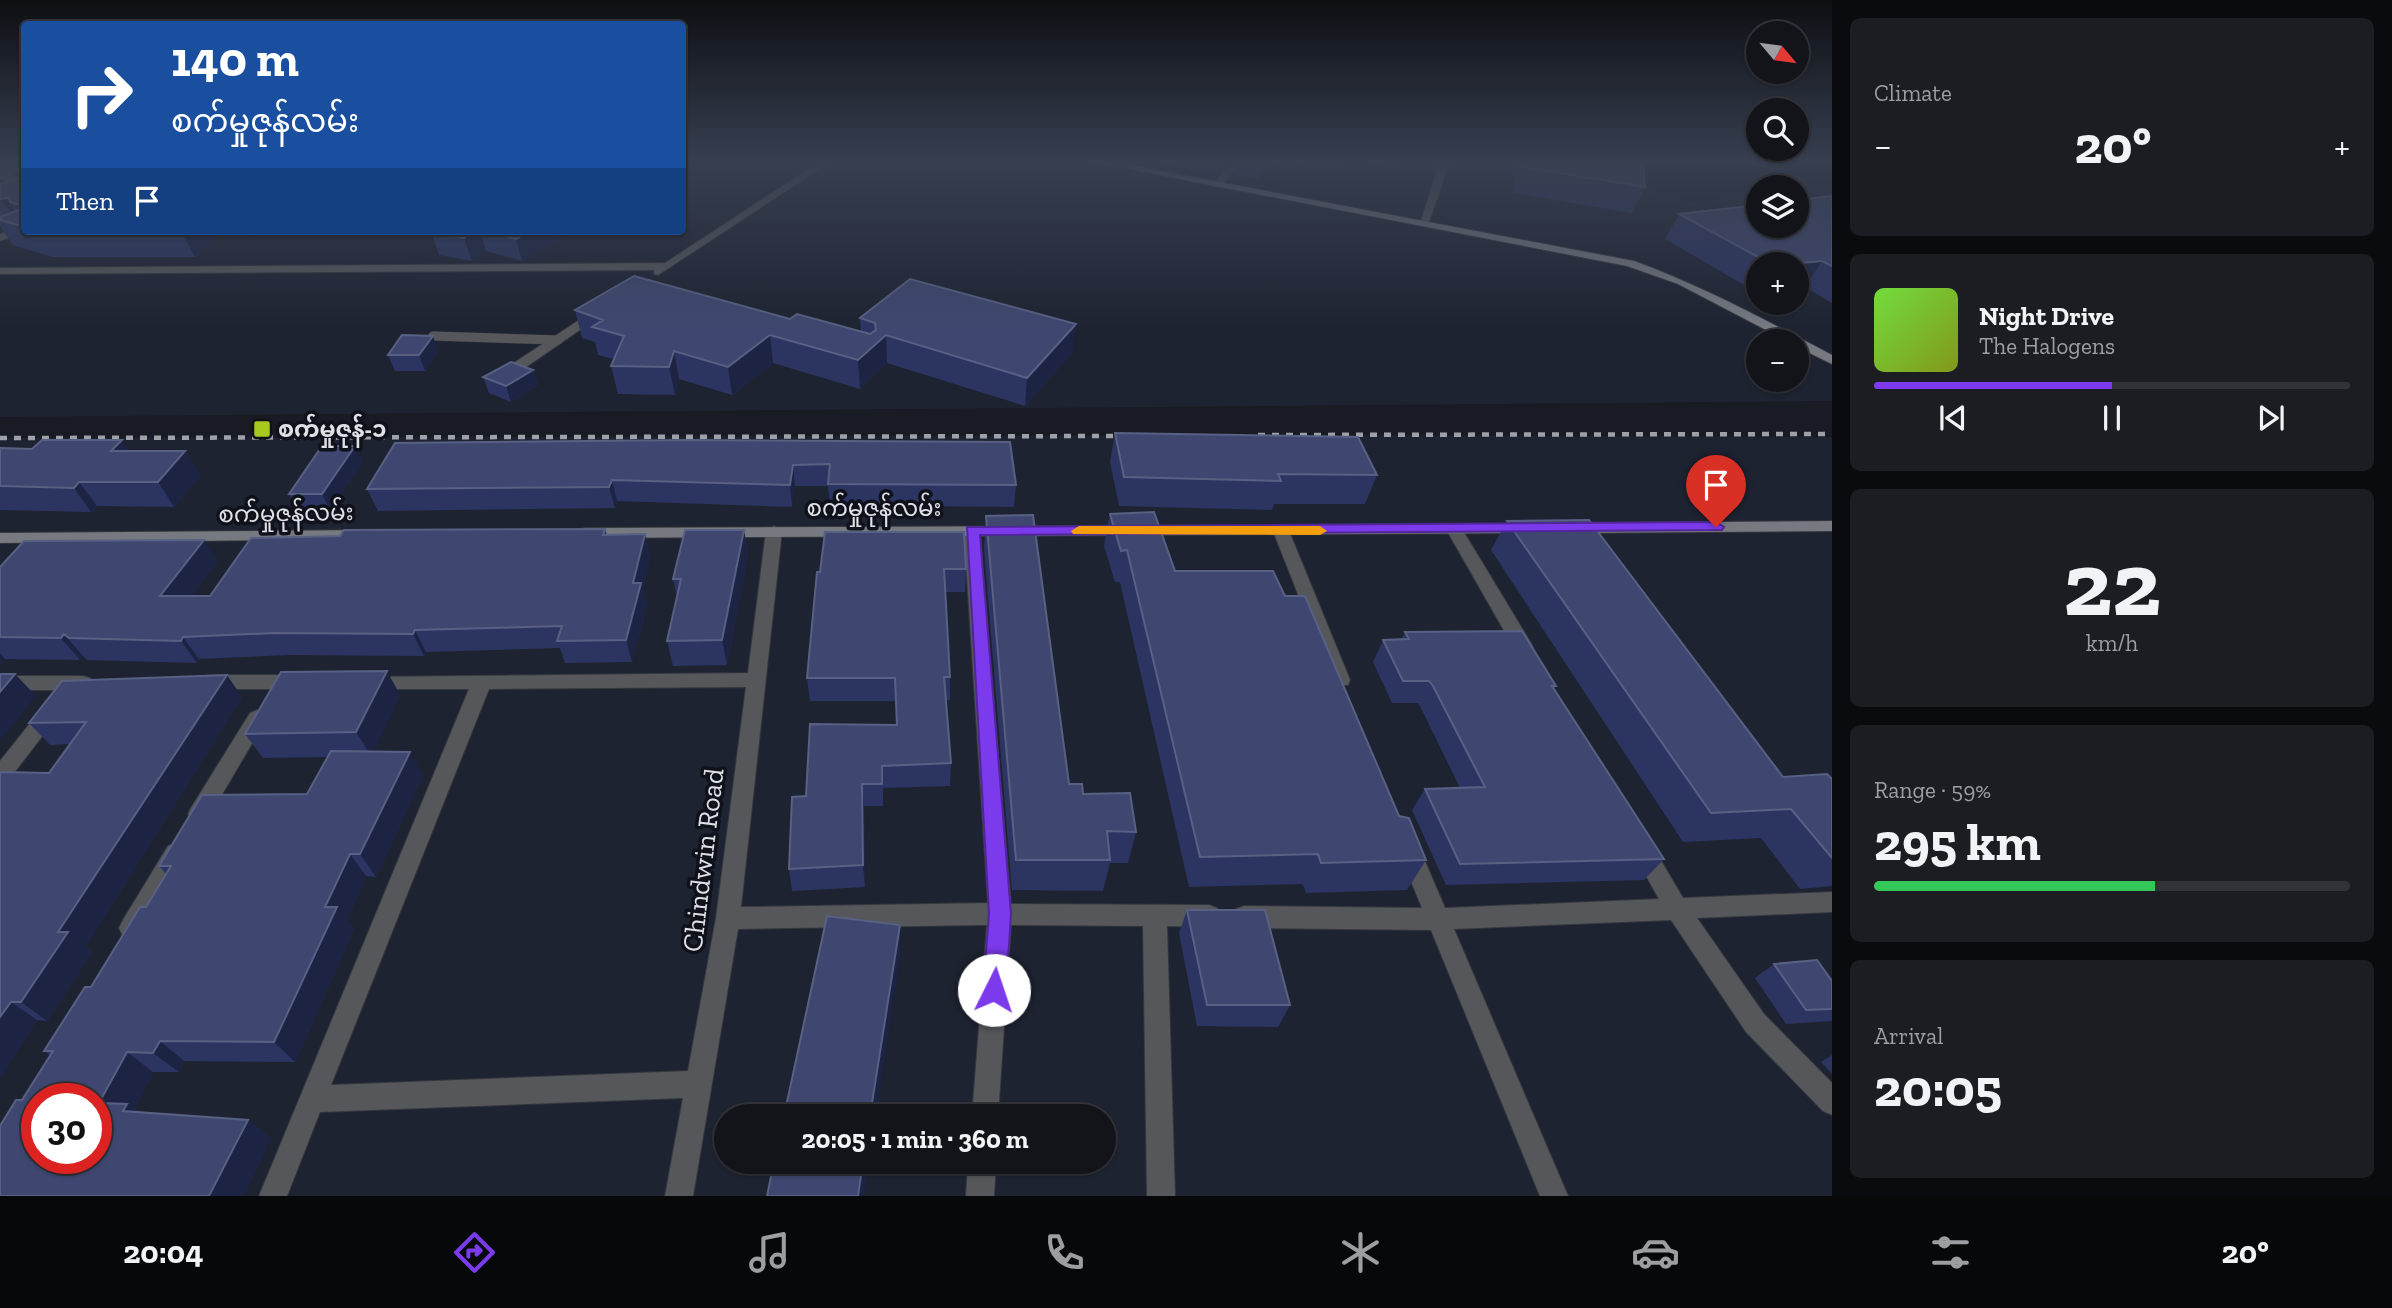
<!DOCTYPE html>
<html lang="en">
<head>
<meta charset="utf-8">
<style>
	body { margin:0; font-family:"Zilla Slab","Noto Sans Myanmar",serif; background:#1b1d23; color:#f1f3f6; height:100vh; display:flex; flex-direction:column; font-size:26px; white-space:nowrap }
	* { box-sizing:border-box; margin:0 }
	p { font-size:23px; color:#9c9ea2 }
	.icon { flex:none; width:38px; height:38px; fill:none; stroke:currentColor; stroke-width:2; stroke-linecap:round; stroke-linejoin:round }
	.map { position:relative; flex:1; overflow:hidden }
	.drawer { display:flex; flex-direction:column; gap:18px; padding:18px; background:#0a0b0e; width:560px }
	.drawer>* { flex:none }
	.top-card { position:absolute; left:21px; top:21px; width:665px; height:214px; border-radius:7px; box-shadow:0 2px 5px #0004,0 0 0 2px #313339; background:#1a4fa0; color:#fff; overflow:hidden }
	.needle { width:46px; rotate:119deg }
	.tools { position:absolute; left:1746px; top:21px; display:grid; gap:14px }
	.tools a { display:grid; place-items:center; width:63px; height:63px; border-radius:50%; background:#12141a; box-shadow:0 2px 5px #0004,0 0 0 2px #313339; font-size:35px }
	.speed { position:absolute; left:21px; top:1083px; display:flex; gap:14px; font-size:35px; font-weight:700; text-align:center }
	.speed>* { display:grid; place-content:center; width:91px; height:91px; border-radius:50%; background:#12141a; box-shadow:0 2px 5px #0004,0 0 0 2px #313339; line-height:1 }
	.speed .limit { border:10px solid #d22; background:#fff; color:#111 }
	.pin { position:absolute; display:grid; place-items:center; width:60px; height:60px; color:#fff; margin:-72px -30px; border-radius:50% 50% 50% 0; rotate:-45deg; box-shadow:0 0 7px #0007 }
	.pin .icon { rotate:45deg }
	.me { position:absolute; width:77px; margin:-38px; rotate:4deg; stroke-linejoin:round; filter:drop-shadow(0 0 5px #0008) }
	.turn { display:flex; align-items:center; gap:24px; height:147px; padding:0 35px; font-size:32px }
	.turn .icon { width:91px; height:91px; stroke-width:2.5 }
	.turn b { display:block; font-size:49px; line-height:60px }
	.then { display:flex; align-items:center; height:66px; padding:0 35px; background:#0003; gap:14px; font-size:26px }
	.big { font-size:52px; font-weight:800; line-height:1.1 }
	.drawer .widget { flex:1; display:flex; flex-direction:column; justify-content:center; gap:10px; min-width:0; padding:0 24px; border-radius:10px; background:#1b1d23 }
	.drawer .dial { align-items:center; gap:0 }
	.dial b { font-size:91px; line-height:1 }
	.song { display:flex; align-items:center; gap:21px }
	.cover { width:84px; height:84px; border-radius:10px; background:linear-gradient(135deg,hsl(100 70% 55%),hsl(70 70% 35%)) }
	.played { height:7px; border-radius:4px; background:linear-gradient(90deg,#7c3aed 50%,#313339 50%) }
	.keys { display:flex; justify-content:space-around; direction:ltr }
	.heat { display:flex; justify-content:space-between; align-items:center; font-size:38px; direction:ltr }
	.charge { height:10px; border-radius:5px; background:linear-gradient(90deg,#34c759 59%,#313339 0) }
	.trip { position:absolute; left:714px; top:1104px; width:402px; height:70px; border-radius:35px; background:#12141a; box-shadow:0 2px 5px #0004,0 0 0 2px #313339; font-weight:800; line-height:70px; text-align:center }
	.dock { display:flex; height:112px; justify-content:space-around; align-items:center; background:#07080a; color:#9c9ea2 }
	.dock .icon { width:49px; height:49px }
	.dock .on { color:#7c3aed }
	.dock b { font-size:32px; color:#f1f3f6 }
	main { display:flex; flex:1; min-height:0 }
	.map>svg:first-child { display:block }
</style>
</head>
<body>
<main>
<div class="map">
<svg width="1832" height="1196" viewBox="0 0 1832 1196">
	<rect width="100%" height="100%" fill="#181b23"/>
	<path fill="#1e2331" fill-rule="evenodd" d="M0 161H24V231H682L683 161H1630L1662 195 1689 202 1759 195V226H1797V191L1832 187V401L0 417ZM1759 264H1797V303H1759ZM1759 341H1797V380H1759Z
		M1384 435 1832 437V1196H0V438ZM37 1099H96V1158H37ZM726 1116H1104V1162H726Z"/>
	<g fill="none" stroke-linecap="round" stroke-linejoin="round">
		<g stroke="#34373e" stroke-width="9">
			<path id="lane-far1" d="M0 174 24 166
				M0 175 24 182"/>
		</g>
		<g stroke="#34373e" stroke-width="10">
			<path id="lane" d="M433 336 558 340"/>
		</g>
		<g stroke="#34373e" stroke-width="2">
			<path id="street" d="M821 161H832L658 275 654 274V270L0 274V268L665 263Z
				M1231 161H1240L1222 187H1214L1213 185Z
				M1440 161H1450L1429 222 1420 224Z
				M24 226V231H28L0 241V234Z
				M593 311 603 314 516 374H506V368Z
				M1454 524 1462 529 1532 645 1534 650 1532 655H1518L1446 529Z
				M774 526 782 531 741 907 988 903 964 531 966 527H978L1011 904 1209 905 1217 908 1221 916 1217 924 1209 927 1167 926 1175 1196H1147L1143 926 1011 925 998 1116H972L987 925H981L738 929 693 1196H665L683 1098 320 1112 287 1196H259L469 689H370L363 687 360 682 363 677 748 673 766 531ZM746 687 716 918 688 1071 331 1085 489 689Z
				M1281 526 1289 531 1350 680 1348 685H1334L1332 680 1273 531Z
				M209 675H296L303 677 306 682 303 687 296 689H209L202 687 199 682 202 677Z
				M0 676H83L90 678 93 683 90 688 83 690H0Z
				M50 704 57 707 60 712 57 717 7 782 0 785V761L43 707Z
				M257 710 264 713 267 718 207 820 199 823 191 820 188 814 191 808 250 713Z
				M1642 839 1650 842 1683 898 1832 892V912L1697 918 1764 1014 1832 1083V1115L1823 1111 1746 1032 1671 920 1454 929 1568 1196H1540L1431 930 1244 928 1236 925 1232 917 1236 909 1244 906 1422 908 1399 852 1402 845 1410 842 1418 845 1445 908 1659 899 1631 849 1634 842Z
				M176 843 184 846 187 853 184 860 139 936 131 939 123 936 119 928 123 920 168 846Z
				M968 1162H996L994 1196H966Z"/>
		</g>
		<g stroke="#34373e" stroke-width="2">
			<path id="secondary" d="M1087 161H1109L1634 261C1703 286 1767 321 1832 355V364L1797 347V341H1787L1678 284 1627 266Z
				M1832 521V531L1571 533 1563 528 1571 523Z
				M1526 524 1532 525 1534 529 1532 533 584 538 576 533 584 528Z
				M364 530 372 535 370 539 0 543V533Z"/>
		</g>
		<use href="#lane-far1" stroke="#55575b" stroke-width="7"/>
		<use href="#lane" stroke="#55575b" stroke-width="9"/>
		<use href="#street" fill="#55575b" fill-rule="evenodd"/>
		<use href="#secondary" fill="#767980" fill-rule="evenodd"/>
		<path stroke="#9fa1a8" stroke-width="4.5" stroke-dasharray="7 7" stroke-linecap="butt" d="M1258 435 1832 434
			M0 438 1132 436"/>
	</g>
	<path fill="#2c3562" d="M1150 161H1227L1220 172 1213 173Z
		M1237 161H1342L1336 171 1294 164 1291 168 1270 164 1259 180 1234 175Z
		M1363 161H1402L1399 168Z
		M1519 161H1643L1645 187 1632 213 1512 193Z
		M24 177V231H224L195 257H52L13 245 0 226V184Z
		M1832 196V303L1805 287 1797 264H1759V292L1758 293 1665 239 1679 214Z
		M433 231H576L522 261 486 251 472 261 439 255 431 232Z
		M575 310 790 319 861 332 860 318 1073 352 1025 406 887 363 860 389 773 363 732 395 679 379 675 395 618 394 611 366 614 359 598 355 595 342 582 338Z
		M438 351 425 371H395L388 355Z
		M533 370 538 385 511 402 489 393 483 377Z
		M1115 433 1377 475 1365 504H1274L1272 510 1119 506 1110 462Z
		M689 440 1016 485 1014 507 830 505 828 486H795L792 507 617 501 615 508 378 511 367 489Z
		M355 446 363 462 330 510H298L289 494Z
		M0 448 185 451 200 475 174 507 97 506 91 512 0 510Z
		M1110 514 1175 571 1399 816 1426 860 1407 890 1306 893 1303 884 1189 887 1120 582H1115L1104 546Z
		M986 516 1069 784 1136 832 1128 863H1110L1103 891 1012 890 984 549Z
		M1507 521 1783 777 1832 779V886L1800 889 1761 838 1683 842 1491 550Z
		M605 529 607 535 645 534 650 556 643 588 647 605 632 662 565 663 560 648 426 652 424 656 288 655 199 659 197 663 87 660 83 656 80 660 5 659 0 665V567L218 561 192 596H210L340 536Z
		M744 530 748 554 727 665 673 666 667 641 677 597 673 579Z
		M966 569 965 592H946L950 677V700H945L951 763 950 786 883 788V806H864L865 887 792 891 789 869 806 796 897 725 896 701H810L807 678 817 572Z
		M1405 632 1556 686 1554 689 1664 859 1644 880 1446 885 1412 810 1425 789 1460 788 1421 708 1418 703H1392L1373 662 1383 640H1401Z
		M400 695 374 751 423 775 376 877 366 876 347 920 354 929 295 1062 184 1061 179 1072H153L134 1109 139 1112 248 1120 271 1138 243 1196H0L50 1055 44 1051 91 987 146 907 166 874 159 866 307 794 327 757 263 758 245 734Z
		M242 697 86 946 92 952 47 1021 37 1020 0 1078V772L49 773 70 744 50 745 29 723Z
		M1187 910 1290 1005 1278 1027 1197 1026 1179 933Z
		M1774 964 1832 981V1021L1786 1024 1755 978Z
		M1832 1055V1074L1821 1062Z"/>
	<path fill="#1c2343" d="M0 161H18L0 168Z
		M1216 161H1227L1220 172 1213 173Z
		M1265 161H1271L1270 164 1259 180 1263 164Z
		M9 198 10 202 24 224 18 225 1 199Z
		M181 231H224L195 257Z
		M475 231H480L486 251 472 261 464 238Z
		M530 231H576L522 261 516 239Z
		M1822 261 1805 287 1797 288V264H1791Z
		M1076 324 1073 352 1025 406 1027 378Z
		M770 335 773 363 732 395 728 367Z
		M886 335 887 363 860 389 858 360Z
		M433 336 438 351 425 371 419 355Z
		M674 351 679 379 675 395 669 367Z
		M533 370 538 385 511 402 506 386Z
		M122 440 138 464 111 451Z
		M355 446 363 462 330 510 322 494Z
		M185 451 200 475 174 507 158 482Z
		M793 465 795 486 792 507 790 485Z
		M612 480 617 501 615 508 609 487Z
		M79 482 97 506 91 512 74 488Z
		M744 530 748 554 727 665 722 640Z
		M645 534 650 556 643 588 647 605 632 662 626 640 633 583Z
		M204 540 218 561 176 618 160 596Z
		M415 630 426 652 424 656 413 634Z
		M64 634 83 656 80 660 61 638Z
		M183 637 199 659 197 663 181 641Z
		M0 653 5 659 0 665Z
		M387 671 400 695 372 757 356 732Z
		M15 674 36 696 0 741V692Z
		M227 675 242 697 86 946 92 952 47 1021 21 1002 58 932Z
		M410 752 423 775 376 877 360 854Z
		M862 784 864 806 865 887 863 865Z
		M350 854 366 876 347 920 354 929 295 1062 274 1042 325 907Z
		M900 925 901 953 876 1116H870Z
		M11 1002 37 1020 0 1078V1017Z
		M160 1041 184 1061 179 1072 153 1053Z
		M127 1052 153 1072 134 1109 154 1122 99 1103Z
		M248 1120 271 1138 243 1196H209Z
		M863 1162H869L864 1196H858Z"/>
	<path fill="#3f4770" stroke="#586083" stroke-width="2" fill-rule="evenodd" d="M1248 161H1265L1263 164Z
		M1524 161H1643L1645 187 1523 167Z
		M24 177V206L10 202 9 198 0 199V184Z
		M1832 196V266L1822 261 1791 264H1771L1679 214 1759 205V226H1797V200Z
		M24 208V227L0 220V217Z
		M433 231H475L464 238 431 232Z
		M489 231H530L516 239Z
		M634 276 790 319 797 314 870 334 876 330 875 323 860 318 910 279 1076 324 1027 378 886 335 858 360 770 335 728 367 674 351 669 367 611 366 624 336 592 327 603 320 575 310Z
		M402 335 433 336 419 355H388Z
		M511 362 533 370 506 386 483 377Z
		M1115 433 1358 437 1377 475 1278 474 1281 481 1124 477Z
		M42 440H122L111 451H185L158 482H79L74 488 0 486V448L32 449Z
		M689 440 1010 442 1016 485 828 484 830 464 793 465 790 485 612 480 609 487 367 489 395 443Z
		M322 446H355L322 494H289Z
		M1154 512 1175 571H1273L1285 596H1305L1399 816 1409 818 1426 860 1321 863 1318 854 1200 857 1127 550 1121 551 1110 514Z
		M1033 515 1069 784H1082L1083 794 1130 793 1136 832 1107 831 1110 860H1016L986 516Z
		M1589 520 1783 777 1827 774 1832 779V858L1791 809 1711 813 1507 521Z
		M605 529 603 535 645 534 633 583H641L626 640 557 641 562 626 415 630 413 634 274 633 183 637 181 641 69 638 64 634 61 638 0 637V567L24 541 204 540 160 596H210L251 538 340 536 344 530Z
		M685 530H744L722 640 667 641 681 579H673Z
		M825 532H964L966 569H944L950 677H944L951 763 882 766V784H862L863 865 789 869 792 797 806 796 810 724 897 725 895 678H807L817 572H820Z
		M1522 631 1556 686H1552L1664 859 1460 864 1425 789 1485 787 1433 686 1429 681H1403L1383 640 1409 639 1405 632Z
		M387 671 356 732 245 734 281 672Z
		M0 674H15L0 692Z
		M227 675 58 932H68L21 1002H11L0 1017V772L49 773 86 722 29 723 62 681Z
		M331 751 410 752 360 854H350L325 907H337L274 1042 160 1041 153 1053 127 1052 99 1103 127 1104 123 1111 248 1120 209 1196H0V1126L16 1100H22L53 1051H44L85 987H91L140 907H146L171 866H159L202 795 307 794ZM37 1099H96V1158H37Z
		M1187 910H1265L1290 1005H1207Z
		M827 916 900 925 870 1116H784Z
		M1817 960 1832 981V1009L1806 1010 1774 964Z
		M774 1162H863L858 1196H767Z"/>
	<linearGradient id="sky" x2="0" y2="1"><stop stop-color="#0d0f13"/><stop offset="0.49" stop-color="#373f50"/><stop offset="1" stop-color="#373f50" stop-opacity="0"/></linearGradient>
	<rect width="1832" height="329" fill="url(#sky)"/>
	<path fill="#7c3aed" stroke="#51269a" stroke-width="2" d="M1716 522 1724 527 1722 530 980 535 1011 914 1006 990 1002 998 994 1001 986 998 983 990 989 914 967 527Z"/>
	<path fill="#f59e0b" d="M1079 526H1320L1327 531 1320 535 1073 534 1071 531Z"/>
	<rect fill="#a7c81f" stroke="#0f121a" stroke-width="2.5" x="253" y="420" width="18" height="18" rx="3.5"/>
	<g text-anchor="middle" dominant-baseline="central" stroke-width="7" stroke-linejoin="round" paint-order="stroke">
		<g font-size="23" font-weight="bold" fill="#dfe1e7" stroke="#0f121a" text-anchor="start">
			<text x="278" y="429">စက်မှုဇုန်-၁</text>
		</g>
		<g font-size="23" fill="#dfe1e7" stroke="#0f121a">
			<text x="874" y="508">စက်မှုဇုန်လမ်း</text>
			<text transform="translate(286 513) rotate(-1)">စက်မှုဇုန်လမ်း</text>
		</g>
		<g font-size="28" fill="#dfe1e7" stroke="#0f121a">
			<text transform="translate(703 860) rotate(-83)">Chindwin Road</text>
		</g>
	</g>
</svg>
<div class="tools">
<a><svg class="needle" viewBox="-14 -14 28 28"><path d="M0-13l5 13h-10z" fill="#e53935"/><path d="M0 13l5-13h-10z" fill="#9c9ea2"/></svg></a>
<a><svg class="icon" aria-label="search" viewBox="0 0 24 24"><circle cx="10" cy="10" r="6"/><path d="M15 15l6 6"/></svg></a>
<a><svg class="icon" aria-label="layers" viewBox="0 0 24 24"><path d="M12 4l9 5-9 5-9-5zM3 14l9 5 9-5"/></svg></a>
<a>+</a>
<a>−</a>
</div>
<div class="speed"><div class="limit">30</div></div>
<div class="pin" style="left:1716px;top:527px;background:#d93025"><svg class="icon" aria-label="arrive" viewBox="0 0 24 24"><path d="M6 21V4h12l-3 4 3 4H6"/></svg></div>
<svg class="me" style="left:994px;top:990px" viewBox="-20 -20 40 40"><circle r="19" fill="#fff"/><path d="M0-13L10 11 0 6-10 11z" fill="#7c3aed"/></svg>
<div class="trip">20:05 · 1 min · 360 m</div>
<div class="top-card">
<div class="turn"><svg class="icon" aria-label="right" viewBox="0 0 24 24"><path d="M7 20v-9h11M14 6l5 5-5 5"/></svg><div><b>140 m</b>စက်မှုဇုန်လမ်း</div></div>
<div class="then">Then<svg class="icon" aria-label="arrive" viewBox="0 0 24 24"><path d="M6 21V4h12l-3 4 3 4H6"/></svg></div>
</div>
</div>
<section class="drawer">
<div class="widget"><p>Climate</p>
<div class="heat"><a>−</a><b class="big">20°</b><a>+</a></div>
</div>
<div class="widget">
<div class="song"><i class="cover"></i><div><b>Night Drive</b><p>The Halogens</p></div></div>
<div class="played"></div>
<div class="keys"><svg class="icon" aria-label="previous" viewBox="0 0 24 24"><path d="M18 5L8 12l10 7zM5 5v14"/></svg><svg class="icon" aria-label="pause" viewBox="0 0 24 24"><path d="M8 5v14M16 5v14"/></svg><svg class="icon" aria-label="next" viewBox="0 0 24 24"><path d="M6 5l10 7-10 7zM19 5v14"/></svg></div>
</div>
<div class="widget dial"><b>22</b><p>km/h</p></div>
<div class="widget"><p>Range · 59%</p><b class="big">295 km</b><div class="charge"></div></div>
<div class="widget"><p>Arrival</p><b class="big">20:05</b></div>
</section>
</main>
<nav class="dock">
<b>20:04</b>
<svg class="icon on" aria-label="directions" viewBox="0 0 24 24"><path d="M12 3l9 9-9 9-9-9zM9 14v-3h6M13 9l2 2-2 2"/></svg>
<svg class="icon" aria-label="music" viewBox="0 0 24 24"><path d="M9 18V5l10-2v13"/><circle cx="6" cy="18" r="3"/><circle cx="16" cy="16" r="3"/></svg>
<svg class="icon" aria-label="phone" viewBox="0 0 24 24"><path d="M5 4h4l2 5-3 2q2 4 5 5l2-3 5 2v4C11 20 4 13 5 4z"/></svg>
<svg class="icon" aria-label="climate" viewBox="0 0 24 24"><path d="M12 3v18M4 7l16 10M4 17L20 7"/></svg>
<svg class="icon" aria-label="car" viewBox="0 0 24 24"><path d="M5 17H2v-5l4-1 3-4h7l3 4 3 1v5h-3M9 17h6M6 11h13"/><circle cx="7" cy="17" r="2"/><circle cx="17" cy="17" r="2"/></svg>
<svg class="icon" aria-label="filters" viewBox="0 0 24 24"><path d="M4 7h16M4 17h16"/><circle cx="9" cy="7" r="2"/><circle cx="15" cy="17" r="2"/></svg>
<b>20°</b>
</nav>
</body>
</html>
